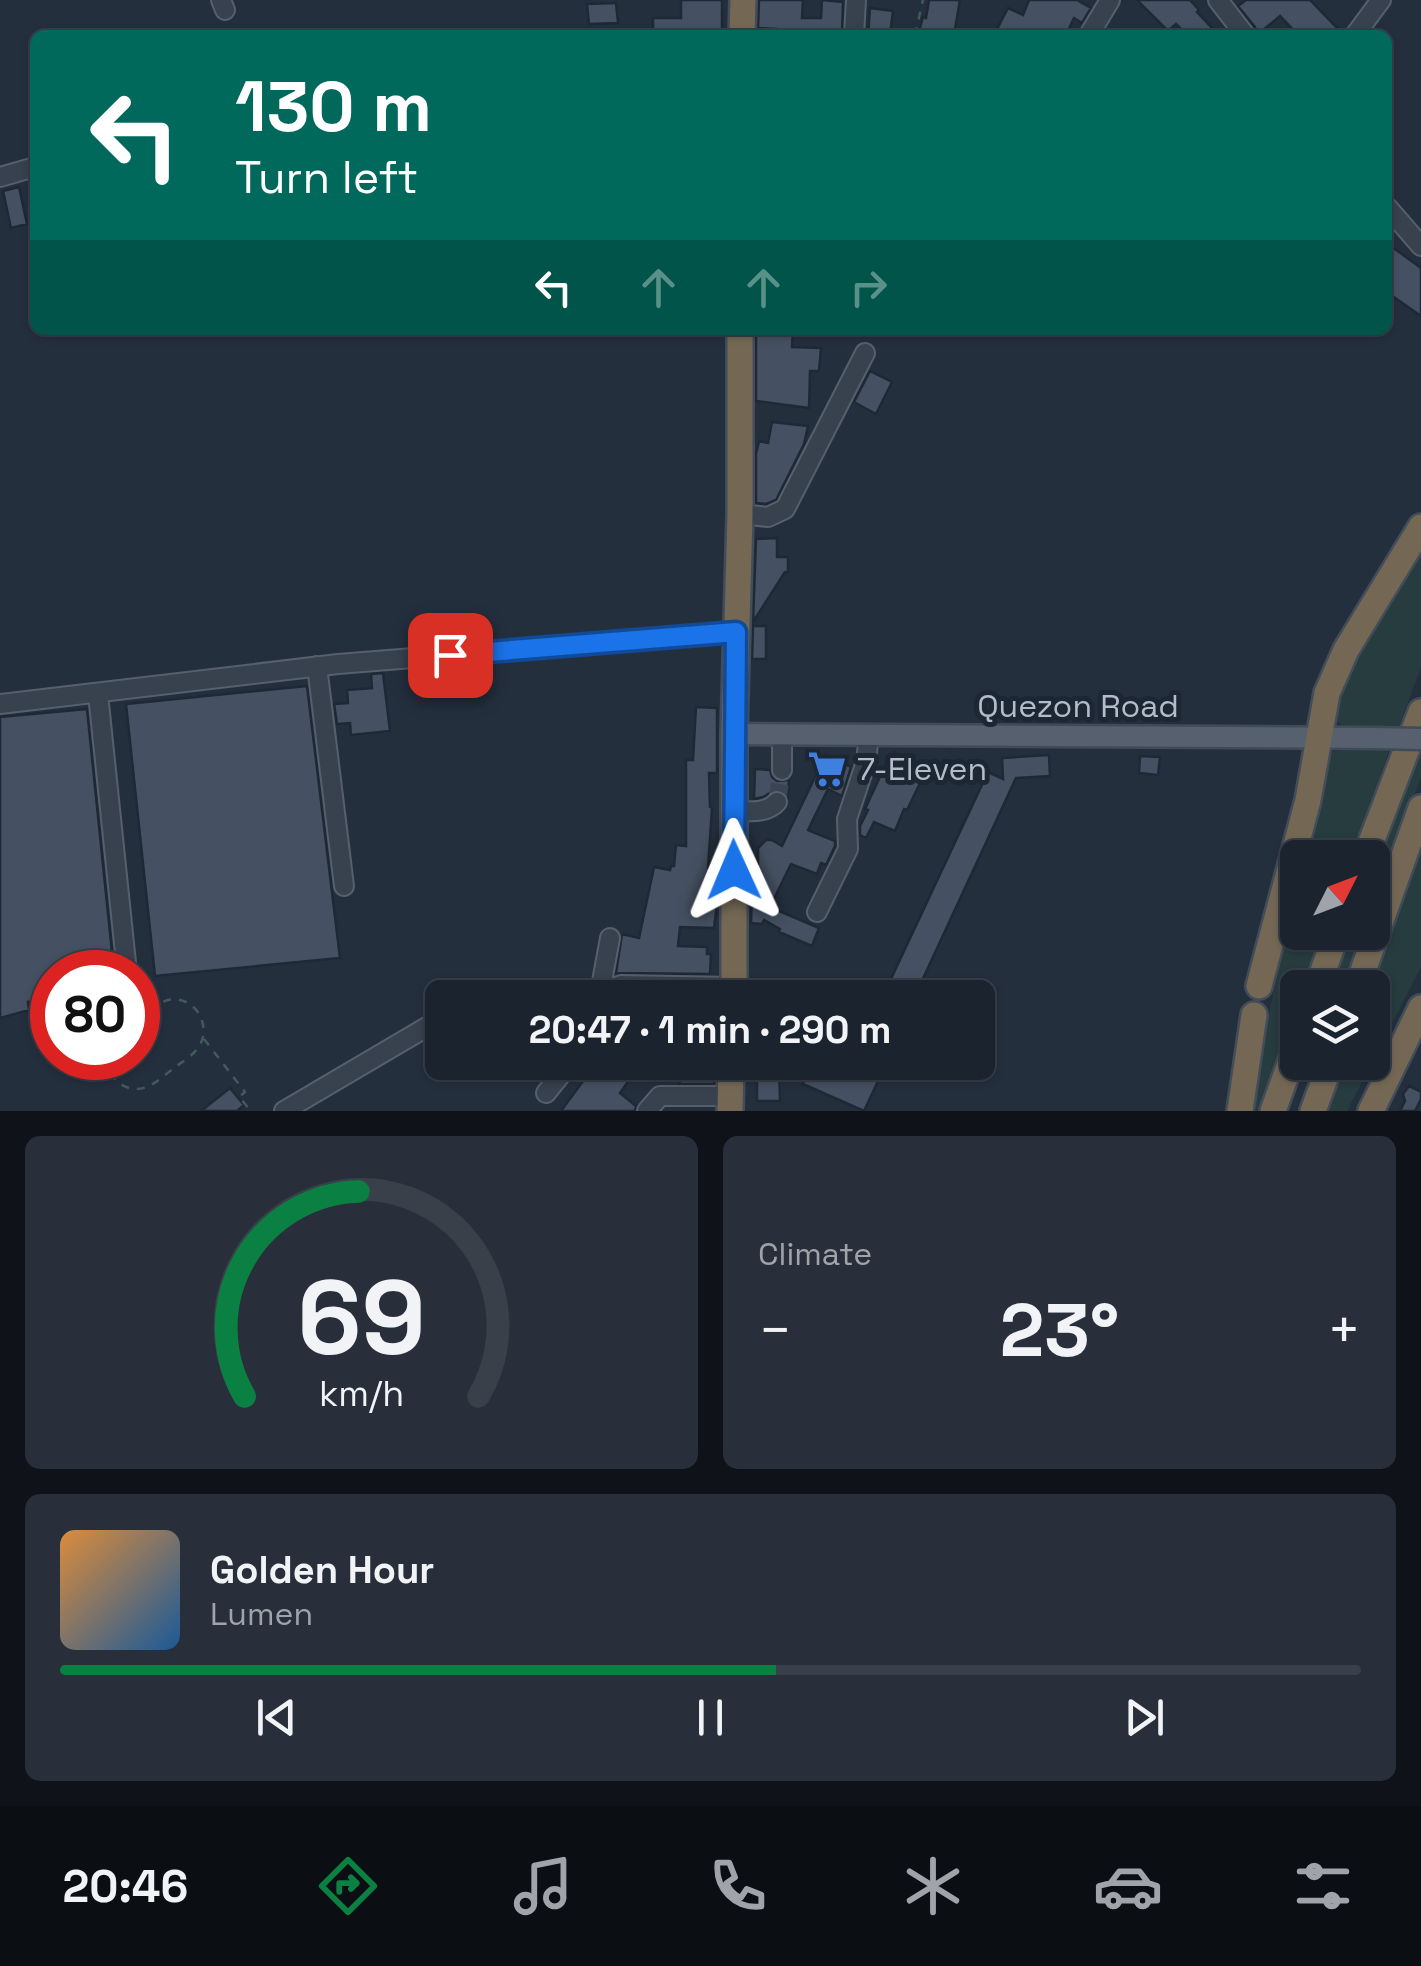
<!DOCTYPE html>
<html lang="en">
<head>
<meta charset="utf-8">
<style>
	body { margin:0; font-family:"Space Grotesk",sans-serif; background:#282f3a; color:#f1f3f6; height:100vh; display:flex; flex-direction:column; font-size:38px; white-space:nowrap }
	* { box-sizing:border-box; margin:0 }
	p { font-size:32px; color:#a0a4aa }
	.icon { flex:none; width:55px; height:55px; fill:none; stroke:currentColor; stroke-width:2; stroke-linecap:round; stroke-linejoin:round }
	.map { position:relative; height:1111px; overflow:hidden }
	.panel { display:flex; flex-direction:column; gap:25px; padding:25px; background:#0f1319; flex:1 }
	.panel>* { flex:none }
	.guide { position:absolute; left:30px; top:30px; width:1362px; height:305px; border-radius:15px; box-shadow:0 2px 8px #0004,0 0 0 2px #39404a; background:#00695c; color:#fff; overflow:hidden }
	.needle { width:65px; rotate:48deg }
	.fabs { position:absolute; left:1280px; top:840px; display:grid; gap:20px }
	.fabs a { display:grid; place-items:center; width:110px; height:110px; border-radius:15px; background:#1b232e; box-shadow:0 2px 8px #0004,0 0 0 2px #39404a; font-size:50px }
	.speed { position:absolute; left:30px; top:950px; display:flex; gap:20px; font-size:50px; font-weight:700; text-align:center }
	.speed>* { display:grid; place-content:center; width:130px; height:130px; border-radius:50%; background:#1b232e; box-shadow:0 2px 8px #0004,0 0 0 2px #39404a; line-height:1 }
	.speed .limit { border:15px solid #d22; background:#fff; color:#111 }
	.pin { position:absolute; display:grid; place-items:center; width:85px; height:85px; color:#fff; margin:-42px; border-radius:20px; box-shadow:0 5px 15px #0006 }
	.me { position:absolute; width:110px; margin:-55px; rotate:359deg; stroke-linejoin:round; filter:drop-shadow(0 0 8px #0008) }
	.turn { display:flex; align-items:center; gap:35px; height:210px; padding:0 40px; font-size:45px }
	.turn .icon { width:130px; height:130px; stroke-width:2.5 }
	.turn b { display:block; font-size:70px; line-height:85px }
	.lanes { display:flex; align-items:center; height:95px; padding:0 40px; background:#0003; justify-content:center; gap:50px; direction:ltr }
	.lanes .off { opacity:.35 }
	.big { font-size:75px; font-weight:600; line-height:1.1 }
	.panel .widget { flex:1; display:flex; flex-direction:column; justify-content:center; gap:15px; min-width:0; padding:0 35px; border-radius:15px; background:#282f3a }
	.panel .dial { align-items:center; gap:0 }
	.dial svg { height:260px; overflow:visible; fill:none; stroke:#39404a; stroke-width:7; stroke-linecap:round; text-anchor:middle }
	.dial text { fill:#f1f3f6; stroke:none }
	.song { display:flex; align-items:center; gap:30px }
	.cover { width:120px; height:120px; border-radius:15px; background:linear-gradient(135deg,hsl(30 70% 55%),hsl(210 70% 35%)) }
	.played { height:10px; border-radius:5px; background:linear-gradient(90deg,#0b8043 55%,#39404a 55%) }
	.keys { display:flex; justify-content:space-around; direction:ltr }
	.heat { display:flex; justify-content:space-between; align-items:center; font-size:55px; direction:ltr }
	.panel .tiles { flex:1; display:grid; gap:25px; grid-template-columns:1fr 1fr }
	.widget:last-child { grid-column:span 2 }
	.trip { position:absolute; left:425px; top:980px; width:570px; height:100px; border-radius:15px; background:#1b232e; box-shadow:0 2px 8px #0004,0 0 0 2px #39404a; font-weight:600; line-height:100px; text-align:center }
	.dock { display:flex; height:160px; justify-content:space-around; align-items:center; background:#0b0e12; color:#a0a4aa }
	.dock .icon { width:70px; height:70px }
	.dock .active { color:#0b8043 }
	.dock b { font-size:45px; color:#f1f3f6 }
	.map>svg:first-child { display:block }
</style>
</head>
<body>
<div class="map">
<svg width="1421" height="1111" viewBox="0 0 1421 1111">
	<rect width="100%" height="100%" fill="#242f3e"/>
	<path fill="#263c3f" d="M1421 550V667L1398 729C1378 728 1347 735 1333 717L1335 698 1357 656Z
		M1421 742V777L1373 908 1372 876Z
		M1390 748 1351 857 1306 858 1327 753 1343 749Z
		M1421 852V967L1373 1061 1371 987Z
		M1297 898 1298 932 1325 933 1306 987 1298 988 1297 1012 1260 1111H1250L1278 969Z
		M1351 933H1363L1343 987H1331Z
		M1344 1063H1372L1347 1111H1326Z"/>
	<path fill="#455162" stroke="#1f2835" stroke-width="2.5" d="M681 0H722V35H653V18H681Z
		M759 0H803L802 18H821L822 0 843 2 842 34 776 35V29L758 28Z
		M929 0H960L954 35H918L923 17 926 18Z
		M1029 0H1077L1091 8 1082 23 1074 18 1066 35H994L1008 8 1023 15Z
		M1137 0H1190L1199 10 1197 12 1212 28 1204 35H1187L1176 24 1168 31Z
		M1246 0H1310L1338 29 1331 35H1298L1280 16 1257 35 1255 27 1238 6Z
		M616 3 618 23 589 24 587 4Z
		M870 8 893 11 890 35H868Z
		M19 187 27 224 11 228 3 191Z
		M1388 244 1421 268V316L1388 293Z
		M756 330H793L792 347 821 348 819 371H810L809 408 756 401Z
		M870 371 892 382 876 414 854 402Z
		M772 422 808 426 804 444 776 500 766 504 756 503V454L759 441 768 443Z
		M777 538V557H788V572H785L753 622 756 539Z
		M753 626H766V659H752Z
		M383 673 390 731 351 735 350 723 337 724 334 704 348 703 347 690 372 688 371 674Z
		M307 686 340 958 155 976 126 704Z
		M696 707 717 708V773H709L710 807 712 808 708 868 718 869 716 913 714 928 680 927 678 946 707 947V954H711L710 974 616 973 622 934 639 938 654 867 670 870 671 866H674L676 845 686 846V760H693Z
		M87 709 114 972H52V1000L28 1002 29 1010 0 1018V717Z
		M894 752 905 758 900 766 923 777 907 810 904 809 895 831 874 822 866 838 860 835V826L868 810 865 809 885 766Z
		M826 754 851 767 842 796 828 789 808 830 835 841V846L826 865 821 863 817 874 791 864 770 907 819 928 812 946 779 932 780 929 764 920 762 924 751 923 753 863 758 864V848L766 840H772L782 846Z
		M1049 755 1050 776 1016 778 914 998H882L988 772 1003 779 1002 758Z
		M1140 756 1160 757 1158 775 1139 773Z
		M755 769 770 770 772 777 777 781 789 780 788 797 782 790H775L763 797 754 799Z
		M597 1062H633L639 1066 620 1093 636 1106 635 1111H561Z
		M688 1062H715L714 1084H679Z
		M753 1062H779L780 1101H757V1074H752Z
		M813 1062H887L864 1111 803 1084Z
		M1409 1086 1421 1092V1099L1415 1111H1400L1405 1101 1403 1094Z
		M230 1088 244 1105 237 1111H201Z"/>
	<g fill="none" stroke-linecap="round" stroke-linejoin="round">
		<path stroke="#3a4453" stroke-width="18" stroke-dasharray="18 9" stroke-linecap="butt" d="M777 802 782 770"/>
		<g stroke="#565f6c" stroke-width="22">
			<path id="minor" d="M221 0 225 10
				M1218 0 1245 35
				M854 35 856 0
				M1089 35 1110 0
				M1355 35 1381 0
				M0 177 35 167
				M1388 208 1421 246
				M740 514 768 517 785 509 865 353
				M317 666 344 886
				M98 694 127 972
				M0 704 338 664 736 632
				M782 734V770
				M733 811C748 811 767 814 777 802
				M817 912 848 849 847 819 866 762 869 734
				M538 998 578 991H607L621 985 735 987
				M599 998 610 938
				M546 1093 571 1062
				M284 1111 442 1018
				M647 1111 660 1096H730"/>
		</g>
		<g stroke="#414a57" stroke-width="25">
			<path id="major" d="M734 734 1375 738"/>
		</g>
		<g stroke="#434c59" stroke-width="30">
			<path id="highway" d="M742 35 743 0
				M1365 858 1421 712
				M1259 986 1308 800 1327 693 1346 650 1421 527
				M1317 988 1337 932
				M1357 988 1421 808
				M734 998V734L740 514V330
				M730 1111 731 1062
				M1240 1111 1254 1015
				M1273 1111 1298 1042
				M1313 1111 1331 1062
				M1371 1111 1421 1008"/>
		</g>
		<path stroke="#44595c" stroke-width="2.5" stroke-dasharray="8 8" stroke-linecap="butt" d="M915 35 923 0
			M204 1039 245 1092 239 1097 251 1111
			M106 1058C108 1079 127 1096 149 1086 158 1082 166 1074 174 1068 182 1062 192 1056 198 1048 209 1033 203 1010 186 1002 167 993 152 1008 138 1019"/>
		<use href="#minor" stroke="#38414e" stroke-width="18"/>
		<use href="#major" stroke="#56606e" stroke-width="20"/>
		<use href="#highway" stroke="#746855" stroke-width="25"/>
		<g stroke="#414a57" stroke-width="25" stroke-linecap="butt">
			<path id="major-bridge" d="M1375 738 1421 739"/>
		</g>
		<use href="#major-bridge" stroke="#56606e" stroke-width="20"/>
	</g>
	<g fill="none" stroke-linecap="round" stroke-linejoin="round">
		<g stroke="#114b97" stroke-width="25">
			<path id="route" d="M450 655 736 632 734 870"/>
		</g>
		<use href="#route" stroke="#1a73e8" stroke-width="18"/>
	</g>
	<defs>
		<g id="supermarket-bare" transform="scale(3)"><path d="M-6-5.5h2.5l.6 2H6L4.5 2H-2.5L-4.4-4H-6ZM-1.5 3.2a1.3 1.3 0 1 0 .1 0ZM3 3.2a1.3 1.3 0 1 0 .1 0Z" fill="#3f7fe0" stroke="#1d2633" stroke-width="2.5" paint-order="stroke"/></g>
	</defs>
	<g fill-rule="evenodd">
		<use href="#supermarket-bare" x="827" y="769"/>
	</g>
	<g text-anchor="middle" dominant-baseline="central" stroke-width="10" stroke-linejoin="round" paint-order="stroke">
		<g font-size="32" fill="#b4bcc9" stroke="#1d2633">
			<text x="1078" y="706">Quezon Road</text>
		</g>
		<g font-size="32" fill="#b4bcc9" stroke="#1d2633" text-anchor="start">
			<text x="857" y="769">7-Eleven</text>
		</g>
	</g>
</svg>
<div class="fabs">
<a><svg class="needle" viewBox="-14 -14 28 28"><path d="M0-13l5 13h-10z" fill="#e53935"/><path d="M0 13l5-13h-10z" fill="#a0a4aa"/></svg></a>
<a><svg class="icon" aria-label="layers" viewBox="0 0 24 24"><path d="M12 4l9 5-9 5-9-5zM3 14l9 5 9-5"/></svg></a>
</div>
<div class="speed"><div class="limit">80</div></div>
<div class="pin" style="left:450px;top:655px;background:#d93025"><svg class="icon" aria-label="arrive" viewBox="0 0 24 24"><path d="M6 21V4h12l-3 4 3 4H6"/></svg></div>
<svg class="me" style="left:734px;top:870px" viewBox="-20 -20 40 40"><path d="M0-17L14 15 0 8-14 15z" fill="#1a73e8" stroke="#fff" stroke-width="4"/></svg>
<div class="trip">20:47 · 1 min · 290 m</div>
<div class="guide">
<div class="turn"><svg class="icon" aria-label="left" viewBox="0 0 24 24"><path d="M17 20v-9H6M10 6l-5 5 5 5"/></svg><div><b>130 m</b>Turn left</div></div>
<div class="lanes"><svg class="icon" aria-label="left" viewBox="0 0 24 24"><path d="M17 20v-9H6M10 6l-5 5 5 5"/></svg><svg class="icon off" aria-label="ahead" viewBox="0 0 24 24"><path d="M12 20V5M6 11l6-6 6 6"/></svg><svg class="icon off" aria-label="ahead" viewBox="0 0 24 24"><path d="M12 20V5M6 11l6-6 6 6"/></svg><svg class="icon off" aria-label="right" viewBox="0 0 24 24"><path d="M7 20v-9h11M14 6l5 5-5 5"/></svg></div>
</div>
</div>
<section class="panel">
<div class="tiles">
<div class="widget dial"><svg viewBox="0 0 100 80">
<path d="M14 69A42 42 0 1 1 86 69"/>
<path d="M14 69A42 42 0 0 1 49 6" stroke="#0b8043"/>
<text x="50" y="56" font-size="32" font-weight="700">69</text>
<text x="50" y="72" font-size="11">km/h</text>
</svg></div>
<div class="widget"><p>Climate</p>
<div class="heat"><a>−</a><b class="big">23°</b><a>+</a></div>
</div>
<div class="widget">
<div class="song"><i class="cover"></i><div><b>Golden Hour</b><p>Lumen</p></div></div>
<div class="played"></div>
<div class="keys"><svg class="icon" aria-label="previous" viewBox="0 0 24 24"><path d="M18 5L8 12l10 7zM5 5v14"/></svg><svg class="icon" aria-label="pause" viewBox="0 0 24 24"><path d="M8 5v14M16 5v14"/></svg><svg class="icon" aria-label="next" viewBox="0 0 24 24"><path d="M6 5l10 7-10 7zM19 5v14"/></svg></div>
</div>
</div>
</section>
<nav class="dock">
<b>20:46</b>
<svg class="icon active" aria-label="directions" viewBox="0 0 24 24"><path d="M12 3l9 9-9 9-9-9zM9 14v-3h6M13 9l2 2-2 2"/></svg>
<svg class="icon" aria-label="music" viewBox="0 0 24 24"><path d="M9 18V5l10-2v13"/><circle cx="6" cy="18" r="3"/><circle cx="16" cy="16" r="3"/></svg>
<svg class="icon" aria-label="phone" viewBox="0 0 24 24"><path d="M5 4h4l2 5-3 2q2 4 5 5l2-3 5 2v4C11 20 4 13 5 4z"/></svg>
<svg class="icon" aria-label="climate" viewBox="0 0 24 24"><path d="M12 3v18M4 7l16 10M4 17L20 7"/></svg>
<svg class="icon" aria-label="car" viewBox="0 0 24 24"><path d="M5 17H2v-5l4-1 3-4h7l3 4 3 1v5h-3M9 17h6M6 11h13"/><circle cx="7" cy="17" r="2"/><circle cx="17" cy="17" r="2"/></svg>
<svg class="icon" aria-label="filters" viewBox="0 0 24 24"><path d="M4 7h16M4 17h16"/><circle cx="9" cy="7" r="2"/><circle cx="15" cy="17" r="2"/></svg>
</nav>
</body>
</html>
